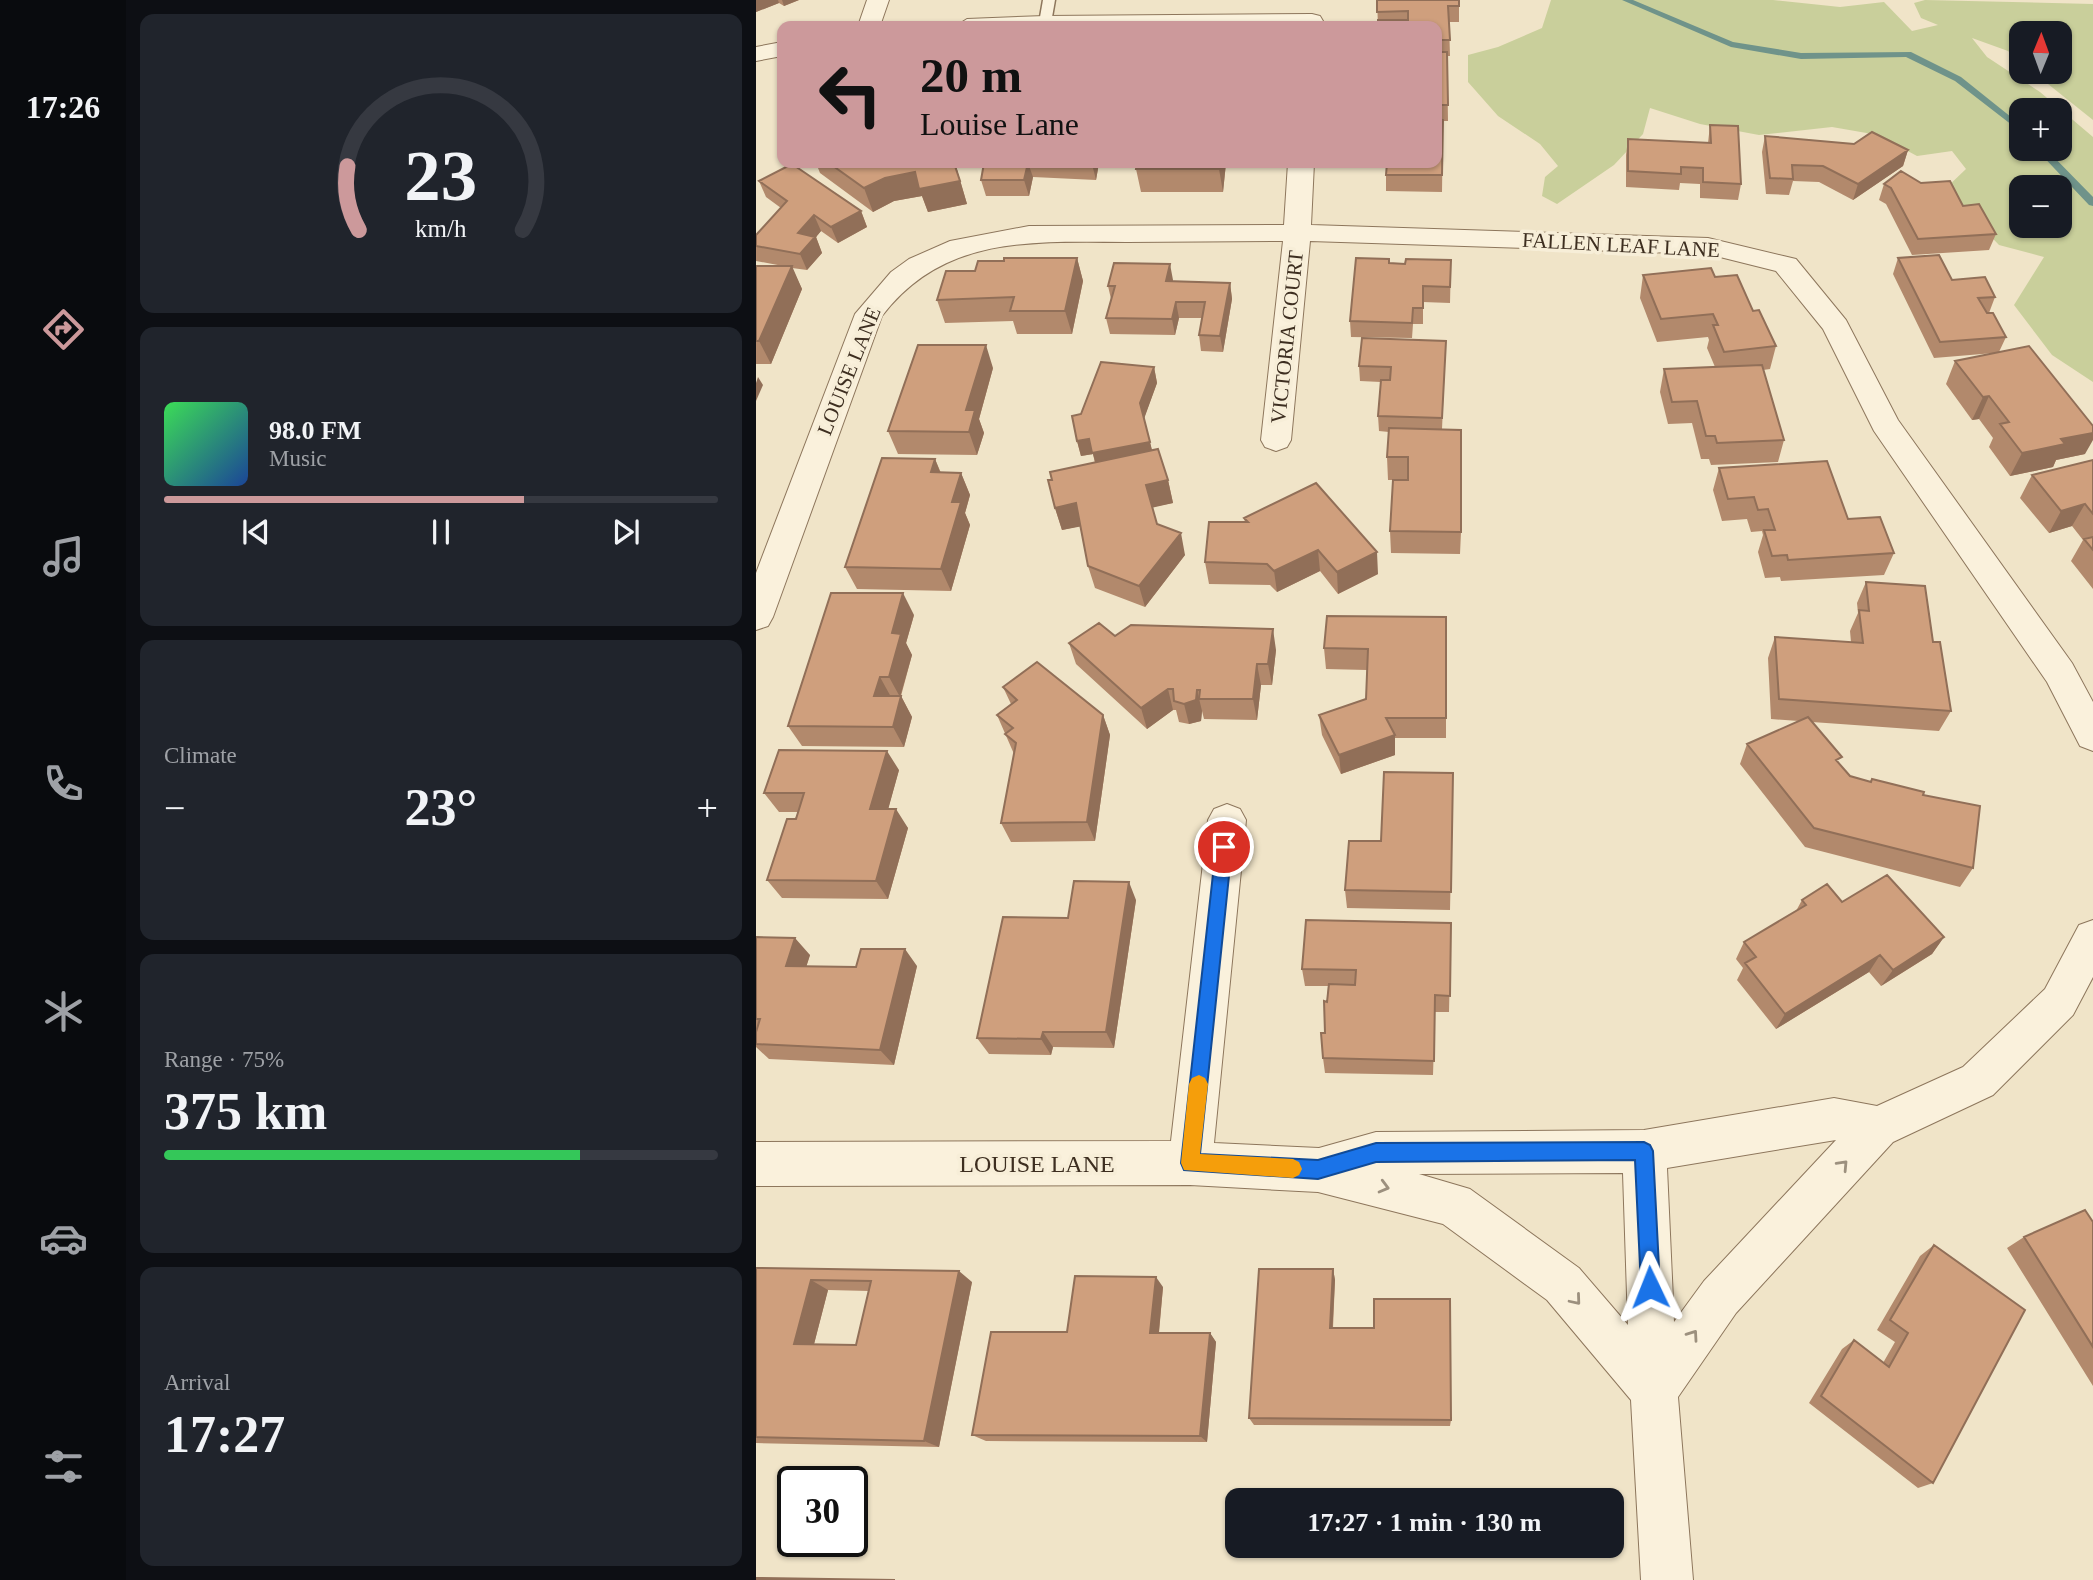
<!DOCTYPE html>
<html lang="en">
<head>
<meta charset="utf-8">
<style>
	body { margin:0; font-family:"Times New Roman",serif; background:#20242c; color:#f1f3f6; height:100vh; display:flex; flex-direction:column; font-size:26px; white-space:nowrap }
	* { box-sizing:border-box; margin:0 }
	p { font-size:23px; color:#9ea1a6 }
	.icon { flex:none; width:38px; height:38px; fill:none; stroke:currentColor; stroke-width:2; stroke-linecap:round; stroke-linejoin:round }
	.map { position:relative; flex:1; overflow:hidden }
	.panel { display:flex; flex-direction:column; gap:14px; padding:14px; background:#0d0f14; width:630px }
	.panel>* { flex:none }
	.banner { position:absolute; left:21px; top:21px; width:665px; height:147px; border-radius:14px; box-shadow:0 2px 5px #0004; background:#cc999b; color:#111; overflow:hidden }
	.needle { width:46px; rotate:1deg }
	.tools { position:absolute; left:1253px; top:21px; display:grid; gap:14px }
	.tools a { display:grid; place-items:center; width:63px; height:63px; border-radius:14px; background:#171b24; box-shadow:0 2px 5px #0004; font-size:35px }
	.speed { position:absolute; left:21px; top:1466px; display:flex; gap:14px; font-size:35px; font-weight:700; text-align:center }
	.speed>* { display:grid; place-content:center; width:91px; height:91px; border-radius:50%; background:#171b24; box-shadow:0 2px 5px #0004; line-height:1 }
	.speed .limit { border:4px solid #111; border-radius:10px; background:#fff; color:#111 }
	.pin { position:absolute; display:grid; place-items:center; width:60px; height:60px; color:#fff; margin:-30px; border:4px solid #fff; border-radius:50%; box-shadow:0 2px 7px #0007 }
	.me { position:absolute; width:77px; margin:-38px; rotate:358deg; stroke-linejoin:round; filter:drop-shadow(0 0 5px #0008) }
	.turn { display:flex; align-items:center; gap:24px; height:147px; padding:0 28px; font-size:32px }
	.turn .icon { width:91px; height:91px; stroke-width:2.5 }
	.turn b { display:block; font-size:49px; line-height:60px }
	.big { font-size:52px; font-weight:600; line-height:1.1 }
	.panel .card { flex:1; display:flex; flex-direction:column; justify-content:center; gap:10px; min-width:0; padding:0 24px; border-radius:14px; background:#20242c }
	.panel .dial { align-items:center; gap:0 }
	.dial svg { height:182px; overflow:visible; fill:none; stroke:#363941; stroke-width:7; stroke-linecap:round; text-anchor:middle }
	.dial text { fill:#f1f3f6; stroke:none }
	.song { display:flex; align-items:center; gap:21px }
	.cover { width:84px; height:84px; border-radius:10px; background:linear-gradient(135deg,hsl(130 70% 55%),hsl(220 70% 35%)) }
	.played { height:7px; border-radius:4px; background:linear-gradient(90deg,#cc999b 65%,#363941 65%) }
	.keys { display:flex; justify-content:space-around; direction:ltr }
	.heat { display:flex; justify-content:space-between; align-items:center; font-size:38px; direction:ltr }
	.charge { height:10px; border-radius:5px; background:linear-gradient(90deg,#34c759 75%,#363941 0) }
	.trip { position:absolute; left:469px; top:1488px; width:399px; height:70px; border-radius:14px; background:#171b24; box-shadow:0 2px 5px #0004; font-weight:600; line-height:70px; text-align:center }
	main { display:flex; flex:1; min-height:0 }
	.tab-bar { display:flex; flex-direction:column; width:126px; justify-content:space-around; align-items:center; background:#090b0e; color:#9ea1a6 }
	.tab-bar .icon { width:49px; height:49px }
	.tab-bar .on { color:#cc999b }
	.tab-bar b { font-size:32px; color:#f1f3f6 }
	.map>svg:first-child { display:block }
</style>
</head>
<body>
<main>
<nav class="tab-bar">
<b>17:26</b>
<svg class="icon on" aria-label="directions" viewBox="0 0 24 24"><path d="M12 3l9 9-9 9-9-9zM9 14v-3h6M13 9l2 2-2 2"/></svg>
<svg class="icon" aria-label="music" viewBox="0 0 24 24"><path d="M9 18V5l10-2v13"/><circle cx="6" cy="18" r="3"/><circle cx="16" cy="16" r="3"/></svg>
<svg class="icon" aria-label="phone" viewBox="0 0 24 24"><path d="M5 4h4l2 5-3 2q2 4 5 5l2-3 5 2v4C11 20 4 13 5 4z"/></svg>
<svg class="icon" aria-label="climate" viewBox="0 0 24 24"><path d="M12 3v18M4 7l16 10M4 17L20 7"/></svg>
<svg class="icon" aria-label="car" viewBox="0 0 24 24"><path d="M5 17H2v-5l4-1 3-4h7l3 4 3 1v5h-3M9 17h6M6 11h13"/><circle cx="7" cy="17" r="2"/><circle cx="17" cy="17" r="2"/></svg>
<svg class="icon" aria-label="filters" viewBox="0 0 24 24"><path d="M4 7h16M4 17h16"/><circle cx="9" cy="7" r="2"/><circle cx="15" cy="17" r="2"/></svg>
</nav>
<section class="panel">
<div class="card dial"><svg viewBox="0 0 100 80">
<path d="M14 69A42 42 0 1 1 86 69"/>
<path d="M14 69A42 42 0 0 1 9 41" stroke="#cc999b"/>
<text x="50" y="56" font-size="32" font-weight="700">23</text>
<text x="50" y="72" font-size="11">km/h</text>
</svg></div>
<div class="card">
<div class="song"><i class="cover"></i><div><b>98.0 FM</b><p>Music</p></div></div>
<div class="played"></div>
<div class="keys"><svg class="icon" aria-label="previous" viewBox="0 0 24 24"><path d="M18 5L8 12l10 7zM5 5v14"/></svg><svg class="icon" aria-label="pause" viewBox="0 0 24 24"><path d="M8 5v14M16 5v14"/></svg><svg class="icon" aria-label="next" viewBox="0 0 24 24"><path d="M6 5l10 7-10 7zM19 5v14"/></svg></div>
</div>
<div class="card"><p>Climate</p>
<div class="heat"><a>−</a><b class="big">23°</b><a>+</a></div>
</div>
<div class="card"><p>Range · 75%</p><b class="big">375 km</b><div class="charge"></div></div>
<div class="card"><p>Arrival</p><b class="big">17:27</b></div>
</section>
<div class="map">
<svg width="1337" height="1580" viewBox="0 0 1337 1580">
	<rect width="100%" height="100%" fill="#f0e4c8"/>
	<path fill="#c9cf9b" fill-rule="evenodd" d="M795 0H1017L1084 7 1128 2 1156 31 1182 25 1165 18 1158 3 1169 0 1337 4V120L1277 72H1304V33H1265V62L1252 51 1216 38 1231 57 1284 92 1337 137V382L1296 355 1258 305 1288 257 1243 245 1189 189 1210 169 1196 151 1161 156 1122 135 1076 127 1003 135 944 124 894 108 887 134 858 165 801 204 786 196 789 177 802 166 784 144 742 116 712 82V55L742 47 786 28ZM1265 110H1304V149H1265ZM1265 187H1304V226H1265Z"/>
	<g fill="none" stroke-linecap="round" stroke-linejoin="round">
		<path fill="#6f938a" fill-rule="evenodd" d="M866 0H877L977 42 1045 53 1155 52 1205 77 1265 125V132L1199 81 1150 57 1045 59 975 47Z
			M1280 149H1290L1337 197V206L1333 205Z"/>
		<g stroke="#8d765c" stroke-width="3">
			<path id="service" d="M287 0H299L295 23 290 26 283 23Z"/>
		</g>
		<g stroke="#8d765c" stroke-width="2">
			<path id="minor" d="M111 0H133L124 26H102Z
				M556 14 564 16 567 21 564 26H200L211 19 289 16Z
				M26 42V56L0 61V47Z
				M532 163H558L555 225 952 238 1040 259 1090 320 1142 420 1316 663 1337 702V751L1324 746 1291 682 1118 431 1067 329 1020 271 952 254 554 241 535 440 531 447 520 451 509 447 505 440 527 241C475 241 423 242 371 242 279 242 188 234 126 316L17 617 12 626 0 630V573L99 314 135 272 153 259 194 241 273 226 528 225Z
				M471 804 484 809 490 820 458 1143 563 1148 620 1132 888 1130 1078 1098 1121 1106 1207 1067 1289 989 1323 925 1337 920V977L1317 1015 1237 1095 1137 1142 980 1313 922 1397 937 1580H885L875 1400 791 1300 687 1224 562 1192 434 1185 0 1186V1142L415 1141 452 820 458 809ZM1080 1140 948 1281 918 1322 911 1168ZM867 1173 872 1325 823 1268 714 1189 663 1174Z"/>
		</g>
		<use href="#service" fill="#faf1dc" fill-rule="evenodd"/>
		<use href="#minor" fill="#faf1dc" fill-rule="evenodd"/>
	</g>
	<path fill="#b2896c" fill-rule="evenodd" d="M0 0H43L28 6 23 3 0 12Z
		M621 0 703 6V22H693L694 56H691L692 121H687L686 192 630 191V175L681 163V26H622Z
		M954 125 985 184 982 200 944 198V184L924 183 923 190 870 187V155L872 139 952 143Z
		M1009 136 1152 150 1147 166 1097 200 1063 182 1037 181 1033 195 1010 194 1006 152Z
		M60 163H199L211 204 172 212 166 196 138 201 117 212 64 173Z
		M228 163H343L340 180 277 177 273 196H230L225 180Z
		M381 163H470L467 192H385L380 169Z
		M3 181 105 211 111 227 82 243 65 231 60 237 66 253 51 270 36 268 46 289 15 364H0V266H27L0 261V235L25 208 10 197Z
		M1165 183 1240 234 1233 250 1156 255 1130 204 1123 200 1128 184Z
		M321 258 327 281 316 334H261L257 321 189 323 181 300 219 271 248 261Z
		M1142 258 1239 297 1233 313 1250 337 1243 352 1329 454 1300 460 1297 467 1254 476 1233 447 1237 438 1223 419 1216 420 1190 384 1199 361 1238 353 1178 358 1137 274Z
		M695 260 694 303 667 302V324H657L656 338 595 337 594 321 633 263 649 264Z
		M887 275 997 311 1020 346 1014 369 1007 370 1028 440 1022 462 955 465 953 459H945L936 423 912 424 904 392 908 369 959 367 951 348 953 340 952 337 901 342 884 298Z
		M417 280 416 282 474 283 476 299 467 352 445 351 443 335 446 318H423L419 335 354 334 350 318 355 299 352 286Z
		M690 341 686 429 705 532 704 554 635 553 634 531 637 480H632L631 457 633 432 623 431 622 416 625 382 604 381 603 366Z
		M398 367 401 383 388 418 396 451 412 480 417 503 396 507 401 524 429 555 389 607 339 588 332 566 324 526 306 530 299 508 296 480 339 463 337 454 325 456 321 441 325 414Z
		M237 368 223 419 228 433 221 455 142 454 132 431Z
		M179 459 185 473H205L214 495 209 513 214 525 195 591 101 589 89 567Z
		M1337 460V589L1315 561 1327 540 1316 526 1293 533 1264 498 1276 475Z
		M963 468 1092 519 1138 553 1128 575 1025 581 1024 577 1009 578 1002 552 1007 535 1006 531 995 532 991 519 966 521 957 490Z
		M488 518 622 574 582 594 564 571 521 592 514 585 453 584 449 562 489 522Z
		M1110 582 1177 642 1195 711 1183 731 1056 722 1083 764 1094 776 1114 782 1116 779 1167 795 1217 868 1204 887 1049 847 984 764 991 744 1043 721 1015 719 1012 658 1019 637 1095 642 1094 631 1102 613 1101 603Z
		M158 615 150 643 156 655 145 696 156 717 148 747 46 746 32 726Z
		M690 617V738H639V755L585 774 566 735 563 715 610 699 611 670 570 669 568 648Z
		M359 636 520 650 516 685H505L501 720 448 719 446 711 445 721 433 724 423 722 420 710H417L391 729 320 664 313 643Z
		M247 687 347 715 354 735 339 841 255 842 245 823 258 754 241 715 255 704Z
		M143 770 132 809 152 828 132 899 26 898 11 880 42 812H23L8 793Z
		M697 773 694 910 591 908 589 890Z
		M380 900 358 1048 297 1047 295 1055 233 1054 221 1038 312 918Z
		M1046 900 1086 902 1188 937 1176 954 1125 986 1113 972 1020 1029 981 980 987 968 980 959 988 942 1040 911Z
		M695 923 693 1012H679L677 1075 569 1073 567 1058 572 986H549L546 969Z
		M0 937 54 955 50 967 161 966 138 1065 13 1059 0 1047Z
		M1337 1222V1386L1251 1248 1268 1237Z
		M1178 1245 1177 1483 1162 1488 1053 1403 1086 1349 1098 1340 1127 1363 1139 1342 1121 1330 1164 1256Z
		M0 1268 216 1282 183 1447 0 1443ZM72 1290 113 1291 100 1345 58 1344Z
		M577 1269 579 1280 577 1328H618L695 1420 694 1426 498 1425 493 1418Z
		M407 1287 403 1333H454L460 1342 451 1442 230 1441 216 1435 311 1332Z"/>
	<path fill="#916f58" d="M0 0H22L23 3 0 12Z
		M26 0H43L28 6Z
		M1152 150 1147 166 1097 200 1102 184Z
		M199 163 211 204 172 212 166 196 138 201 117 212 108 188 129 178Z
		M272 163 277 177 273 196 268 180Z
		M337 163H343L340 180 336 164Z
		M464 163H470L467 192 463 169Z
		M105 211 111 227 82 243 75 227Z
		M58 215 65 231 60 237 66 253 51 270 44 254 42 233Z
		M321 258 327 281 316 334 309 311Z
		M414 264 417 280 413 297 410 281Z
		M36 266 46 289 15 364 3 341Z
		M474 283 476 299 467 352 464 336Z
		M420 302 423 318 419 335 416 319Z
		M230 345 237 368 223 419 228 433 221 455 213 432 210 410Z
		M398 367 401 383 388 419 384 403Z
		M2 377 7 385 0 401V383Z
		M1233 396 1223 419 1216 420 1227 397Z
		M1337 433V440L1329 454 1300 460 1297 467 1254 476 1266 453 1305 439Z
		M333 439 394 442 398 458 341 469 337 454 325 456 321 441Z
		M179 459 188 482 175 472Z
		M205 473 214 495 209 513 214 525 195 591 185 569 196 502Z
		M412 480 417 503 395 508 390 485Z
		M320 503 327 526 306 530 299 508Z
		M1329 504 1316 526 1293 533 1305 511Z
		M425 533 429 555 389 607 383 586Z
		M562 550 564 571 521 592 518 571Z
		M621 552 622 574 582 594 581 572Z
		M147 593 158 615 150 643 156 655 144 697 133 677 136 633Z
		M517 629 520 650 516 685 512 664Z
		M501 664 505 685 501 720 497 699Z
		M124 677 135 697 118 696Z
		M412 689 417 710 391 729 385 708Z
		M441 690 446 711 445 721 433 724 428 704Z
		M145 696 156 717 148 747 137 727Z
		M347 715 354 735 339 841 331 822Z
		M639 735V755L585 774 583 755Z
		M131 751 143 770 127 828 114 809Z
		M140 809 152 828 132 899 120 881Z
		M373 882 380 900 358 1048 350 1032Z
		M1188 937 1176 954 1125 986 1137 970Z
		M39 938 54 955 45 983 30 966Z
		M149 949 161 966 138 1065 124 1050Z
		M1124 955 1113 972 1020 1029 1029 1014Z
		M287 1032 297 1047 295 1055 285 1039Z
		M577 1269 579 1280 576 1337 574 1328Z
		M203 1271 216 1282 183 1447 168 1441Z
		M400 1277 407 1287 402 1341 394 1333Z
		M55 1280 72 1290 56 1352 38 1344Z
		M454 1333 460 1342 451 1442 444 1436Z"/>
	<path fill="#cf9f7d" stroke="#916f58" stroke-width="2" fill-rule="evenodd" d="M621 0H703V6H692L694 40H681V26H622V20H652V11L621 12Z
		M681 52H691L692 105H681Z
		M681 119 687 120 686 175H630L631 163H681Z
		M954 125 982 126 985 184 947 182V168L925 167V174L872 171V139L955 143Z
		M1116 132 1152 150 1102 184 1067 166 1036 165 1037 179 1014 178 1009 136 1098 144Z
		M73 163H198L204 181 163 189 159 172 129 178 108 188Z
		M228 163H272L268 180H225Z
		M308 163H337L336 164Z
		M381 163H464L463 169H380Z
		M36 164 105 211 75 227 58 215 42 233 59 237 44 254 0 246V235L31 201 3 181Z
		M1145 171 1165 183 1194 181 1207 206 1223 204 1240 234 1162 239 1135 188 1128 184Z
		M1183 255 1196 280 1229 277 1239 297 1222 298 1231 313H1237L1250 337 1184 342 1142 258Z
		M248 258H321L309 311H254L258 297 181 300 190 271H219L222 261H248Z
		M600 258 633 259V263L649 264 650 259 695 260 694 287 667 286V308H657L656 323 594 321Z
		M358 263 414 264 410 281 474 283 464 336 443 335 449 302H420L416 319 350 318 359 286H352Z
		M0 266H36L3 341H0Z
		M955 268 959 277 981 275 997 311 1003 310 1020 346 968 352 957 325H962L957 314 905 319 887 275Z
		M606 338 690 341 686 418 622 416 625 380H634L635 367 603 366Z
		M162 345H230L210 410H219L213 432 132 431Z
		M1273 346 1337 426V433L1305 439 1309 444 1266 453 1244 424 1253 422 1233 396 1227 397 1199 361Z
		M345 362 398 367 384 403 394 442 336 453 333 439 321 441 316 416 325 414Z
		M1006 365 1028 440 961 443 959 436H950L941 401 916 402 908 369Z
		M633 428 705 430V532L634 531 637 480H652V457H631Z
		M402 449 412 480 390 485 401 524 425 533 383 586 332 566 320 503 299 508 292 480H296L294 472Z
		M126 458 179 459 175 472 205 473 196 502H205L185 569 89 567Z
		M1337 460V514L1329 504 1305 511 1276 475Z
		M1071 461 1092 519 1124 517 1138 553 1032 560 1031 555 1016 556 1008 530H1019L1012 509 1002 510 998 497 972 499 963 468Z
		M560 483 621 552 581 572 562 550 518 571 511 564 449 562 453 522H492L488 518Z
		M1337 537V550L1328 539Z
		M1110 582 1169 586 1177 642H1184L1195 711 1023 699 1019 637 1107 643 1103 610 1113 611Z
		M75 593H147L136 633 145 634 133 677H124L118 696H145L137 727 32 726Z
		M571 616 690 617V718H630L639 735 583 755 563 715 610 699 612 649 568 648Z
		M343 623 359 636 375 625 517 629 512 664H501L497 699H443L444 690H441L440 700 428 704 418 701 417 689H412L385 708 313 643Z
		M281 662 347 715 331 822 245 823 260 743 249 734 257 728 241 715 261 700 247 687Z
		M1052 717 1086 757 1080 760 1094 776 1115 782 1116 779 1168 792 1167 795 1224 806 1217 868 1058 828 991 744Z
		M23 750 131 751 114 809H140L120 881 11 880 31 819H40L48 793H8Z
		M628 772 697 773 695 892 589 890 593 841H625Z
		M1131 875 1188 937 1137 970 1124 955 1029 1014 989 963 1000 957 988 942 1050 905 1046 900 1071 884 1086 902Z
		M318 881 373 882 350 1032H287L285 1039 221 1038 247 917 312 918Z
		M550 920 695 923 694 996 679 995 678 1061 567 1058 565 1033H569L568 1001 571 1002 573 984 599 985 600 970 546 969Z
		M0 937 39 938 30 966 100 967 105 949H149L124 1050 0 1044V1032L4 1019H0Z
		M1329 1210 1337 1222V1347L1268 1237Z
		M1178 1245 1269 1310 1177 1483 1065 1396 1098 1340 1133 1367 1152 1333 1134 1320Z
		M0 1268 203 1271 168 1441 0 1437ZM55 1280 115 1281 100 1345 38 1344Z
		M503 1269H577L574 1328H618V1299H694L695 1420 493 1418Z
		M319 1276 400 1277 394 1333H454L444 1436 216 1435 235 1332H311Z
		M0 1578 139 1580H0Z"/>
	<defs><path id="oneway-chevron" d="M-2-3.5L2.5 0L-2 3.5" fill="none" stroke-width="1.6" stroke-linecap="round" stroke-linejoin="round" transform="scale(1.75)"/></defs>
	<g stroke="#9c907e">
		<use href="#oneway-chevron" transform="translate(1087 1165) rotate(-47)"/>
		<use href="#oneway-chevron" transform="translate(628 1187) rotate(15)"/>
		<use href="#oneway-chevron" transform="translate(820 1300) rotate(50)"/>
		<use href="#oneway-chevron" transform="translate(937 1335) rotate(-55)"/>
	</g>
	<path fill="#1a73e8" stroke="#114b97" stroke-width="2" d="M468 840 476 847 444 1154 562 1160 620 1143 888 1142 894 1145 897 1151 904 1287 901 1294 894 1297 887 1294 885 1287 879 1160 620 1162 562 1179 428 1170 425 1163 460 847Z"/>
	<path fill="#f59e0b" d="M443 1075 449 1078 452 1084 444 1154 537 1159 543 1162 546 1169 543 1175 537 1178 428 1170 425 1163 433 1084 436 1078Z"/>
	<g text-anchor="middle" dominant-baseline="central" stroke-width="7" stroke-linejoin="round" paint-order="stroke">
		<g font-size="21" fill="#3d2e20" stroke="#f7eed8">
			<text transform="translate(865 245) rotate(3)">FALLEN LEAF LANE</text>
			<text transform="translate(531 337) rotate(-84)">VICTORIA COURT</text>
			<text transform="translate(93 371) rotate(-68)">LOUISE LANE</text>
		</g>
		<g font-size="24" fill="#3d2e20" stroke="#f7eed8">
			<text x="281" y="1164">LOUISE LANE</text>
		</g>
	</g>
</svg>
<div class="tools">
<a><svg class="needle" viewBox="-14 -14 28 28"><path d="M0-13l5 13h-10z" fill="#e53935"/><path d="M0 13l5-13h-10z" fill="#9ea1a6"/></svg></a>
<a>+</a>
<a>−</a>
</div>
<div class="speed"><div class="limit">30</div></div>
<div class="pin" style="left:468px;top:847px;background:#d93025"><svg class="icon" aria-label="arrive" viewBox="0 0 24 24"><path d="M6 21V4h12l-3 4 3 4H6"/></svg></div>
<svg class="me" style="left:894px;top:1287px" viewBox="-20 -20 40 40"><path d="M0-17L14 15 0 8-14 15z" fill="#1a73e8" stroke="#fff" stroke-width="4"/></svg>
<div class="trip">17:27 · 1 min · 130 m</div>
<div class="banner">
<div class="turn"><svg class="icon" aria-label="left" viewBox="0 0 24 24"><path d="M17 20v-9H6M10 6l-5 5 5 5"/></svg><div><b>20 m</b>Louise Lane</div></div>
</div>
</div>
</main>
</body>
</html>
